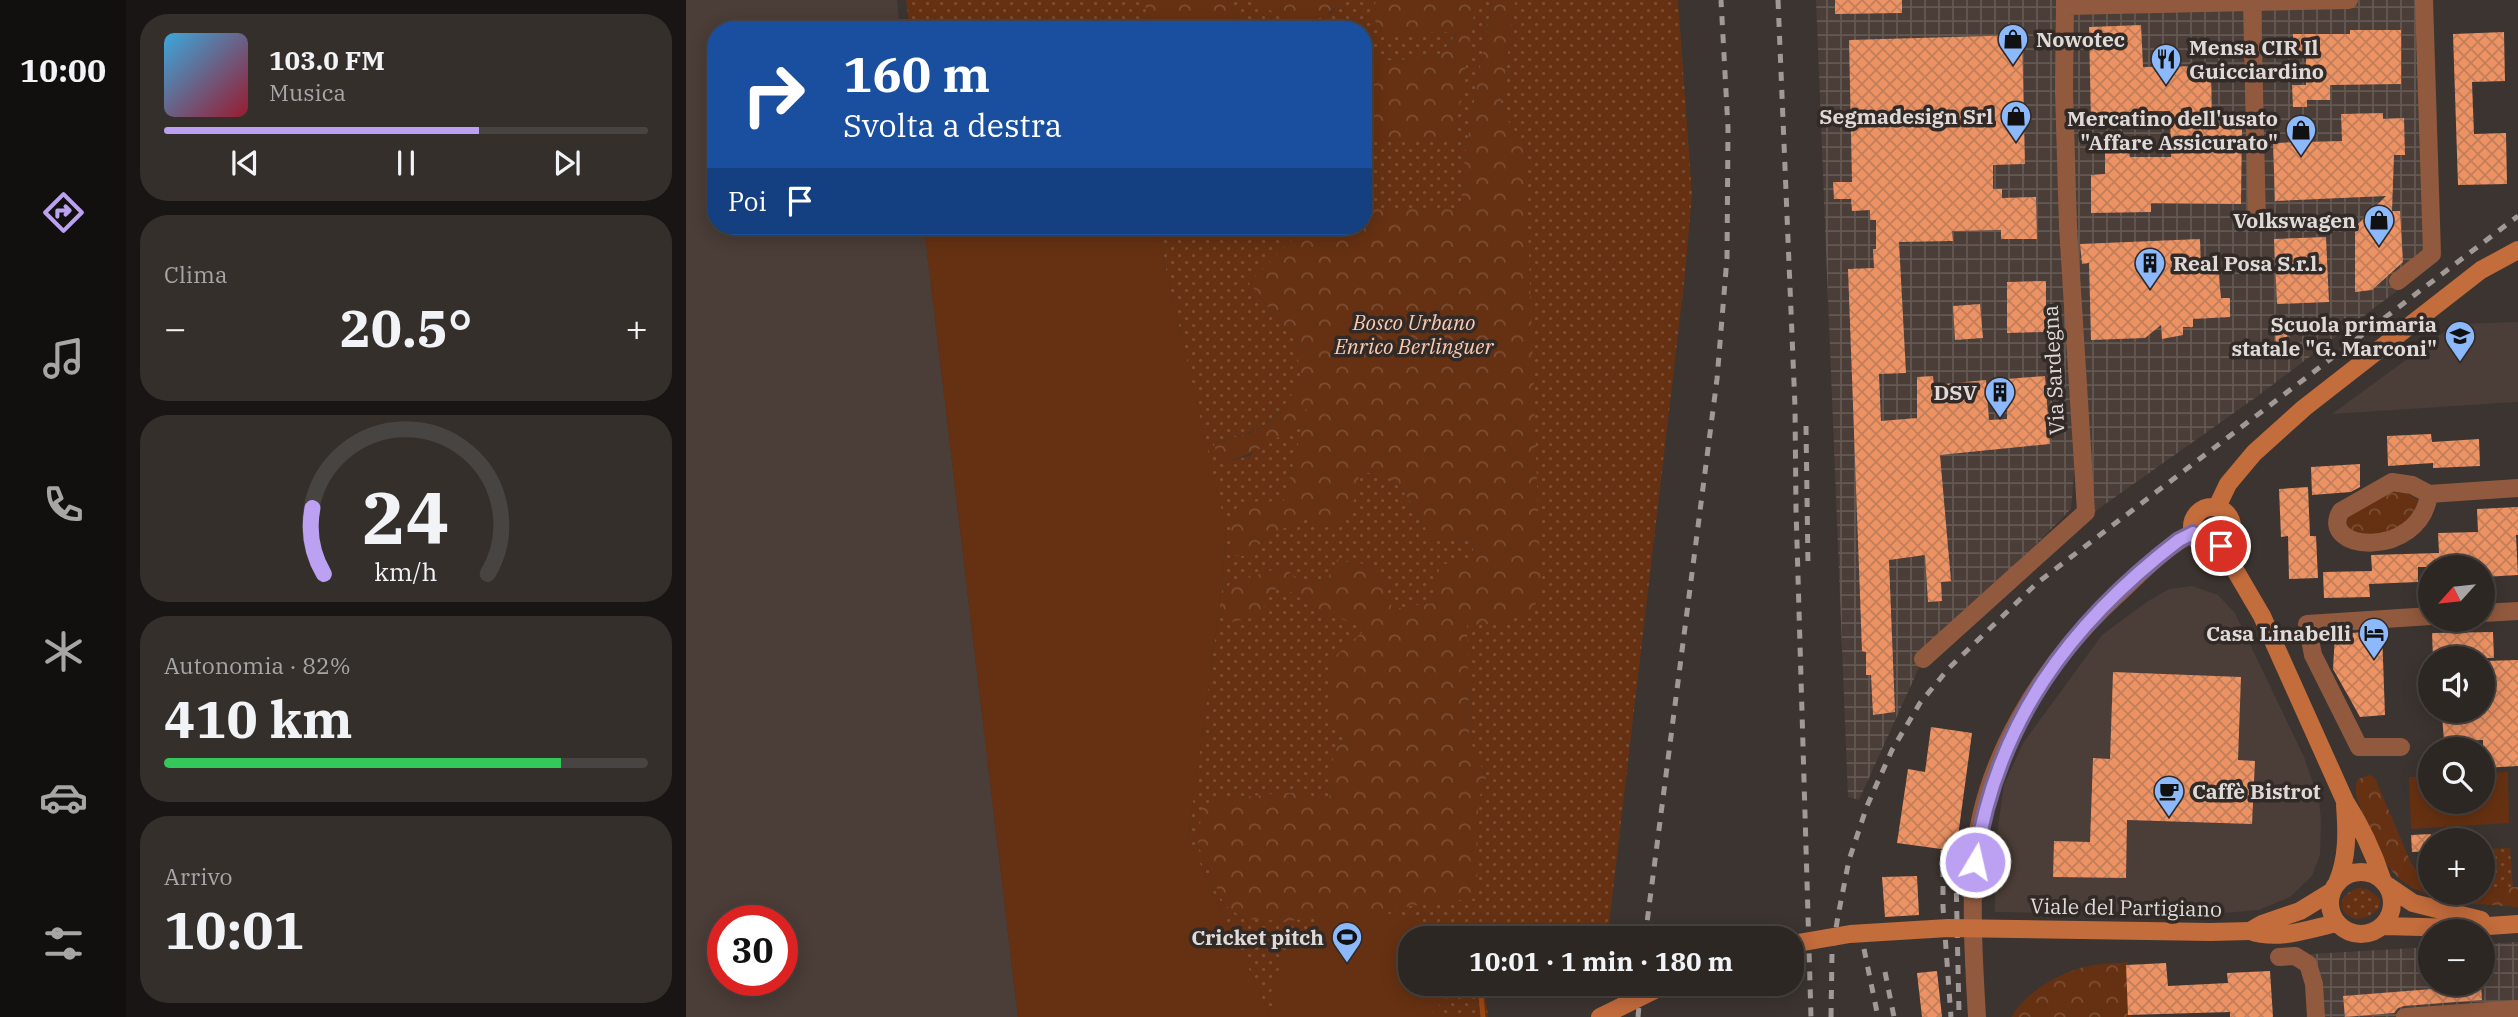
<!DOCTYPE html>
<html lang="it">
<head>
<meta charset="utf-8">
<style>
	body { margin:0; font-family:"IBM Plex Serif",serif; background:#352f2c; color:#f1f3f6; height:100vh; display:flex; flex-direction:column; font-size:26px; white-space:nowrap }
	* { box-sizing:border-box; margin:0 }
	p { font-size:23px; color:#a7a5a6 }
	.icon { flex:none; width:38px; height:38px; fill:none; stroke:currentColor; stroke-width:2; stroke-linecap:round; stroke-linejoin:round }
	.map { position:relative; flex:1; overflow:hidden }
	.details { display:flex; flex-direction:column; gap:14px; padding:14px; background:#191514; width:560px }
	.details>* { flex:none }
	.top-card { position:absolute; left:21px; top:21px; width:665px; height:214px; border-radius:28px; box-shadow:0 4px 18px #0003,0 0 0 2px #484441; background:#1a4fa0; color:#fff; overflow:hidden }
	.needle { width:46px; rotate:243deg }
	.fabs { position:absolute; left:1732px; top:555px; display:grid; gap:14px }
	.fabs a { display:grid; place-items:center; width:77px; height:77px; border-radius:50%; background:#2d2724; box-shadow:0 4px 18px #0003,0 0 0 2px #484441; font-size:35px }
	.speed { position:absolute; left:21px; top:905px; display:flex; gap:14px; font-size:35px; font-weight:700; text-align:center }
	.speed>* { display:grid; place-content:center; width:91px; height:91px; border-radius:50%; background:#2d2724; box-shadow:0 4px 18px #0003,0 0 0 2px #484441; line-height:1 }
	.speed .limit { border:10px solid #d22; background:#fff; color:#111 }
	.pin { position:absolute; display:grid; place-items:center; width:60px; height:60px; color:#fff; margin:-30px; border:4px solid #fff; border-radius:50%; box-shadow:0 2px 7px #0007 }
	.me { position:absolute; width:77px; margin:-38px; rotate:9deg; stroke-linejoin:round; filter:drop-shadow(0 0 5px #0008) }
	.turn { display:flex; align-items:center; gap:24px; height:147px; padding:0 21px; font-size:32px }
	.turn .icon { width:91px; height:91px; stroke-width:2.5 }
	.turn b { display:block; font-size:49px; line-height:60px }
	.then { display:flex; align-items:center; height:66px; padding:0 21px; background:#0003; gap:14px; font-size:26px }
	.big { font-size:52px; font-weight:800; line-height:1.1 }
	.details .widget { flex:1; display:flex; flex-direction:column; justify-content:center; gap:10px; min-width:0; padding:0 24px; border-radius:28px; background:#352f2c }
	.details .dial { align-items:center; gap:0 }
	.dial svg { height:182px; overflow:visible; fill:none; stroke:#484441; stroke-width:7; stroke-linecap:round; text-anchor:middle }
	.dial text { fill:#f1f3f6; stroke:none }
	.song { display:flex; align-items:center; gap:21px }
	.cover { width:84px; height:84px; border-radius:10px; background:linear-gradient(135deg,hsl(200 70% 55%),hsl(350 70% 35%)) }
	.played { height:7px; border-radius:4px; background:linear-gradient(90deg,#bca0f2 65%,#484441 65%) }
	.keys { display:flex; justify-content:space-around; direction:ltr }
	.heat { display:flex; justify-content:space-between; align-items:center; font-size:38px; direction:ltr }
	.charge { height:10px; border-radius:5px; background:linear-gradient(90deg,#34c759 82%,#484441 0) }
	.trip { position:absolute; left:712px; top:926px; width:406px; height:70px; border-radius:28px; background:#2d2724; box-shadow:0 4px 18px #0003,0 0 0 2px #484441; font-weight:800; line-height:70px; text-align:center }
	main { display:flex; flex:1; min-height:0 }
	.tab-bar { display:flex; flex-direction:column; width:126px; justify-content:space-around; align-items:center; background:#12100e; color:#a7a5a6 }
	.tab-bar .icon { width:49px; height:49px }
	.tab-bar .on { color:#bca0f2 }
	.tab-bar b { font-size:32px; color:#f1f3f6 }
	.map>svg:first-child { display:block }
</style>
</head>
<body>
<main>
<nav class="tab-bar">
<b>10:00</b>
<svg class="icon on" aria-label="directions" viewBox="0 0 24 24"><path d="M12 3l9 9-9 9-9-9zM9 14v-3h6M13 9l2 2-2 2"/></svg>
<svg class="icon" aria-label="music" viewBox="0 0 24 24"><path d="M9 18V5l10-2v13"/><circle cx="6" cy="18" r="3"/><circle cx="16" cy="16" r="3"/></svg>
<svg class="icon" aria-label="phone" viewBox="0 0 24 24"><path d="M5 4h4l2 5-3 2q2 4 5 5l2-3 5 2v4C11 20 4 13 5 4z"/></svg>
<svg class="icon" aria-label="climate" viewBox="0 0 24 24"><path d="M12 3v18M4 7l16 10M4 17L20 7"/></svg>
<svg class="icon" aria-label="car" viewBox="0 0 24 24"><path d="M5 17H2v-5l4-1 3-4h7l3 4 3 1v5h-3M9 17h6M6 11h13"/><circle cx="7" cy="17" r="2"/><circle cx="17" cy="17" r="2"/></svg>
<svg class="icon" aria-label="filters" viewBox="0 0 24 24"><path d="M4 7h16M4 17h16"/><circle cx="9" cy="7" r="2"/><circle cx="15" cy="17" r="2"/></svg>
</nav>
<section class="details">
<div class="widget">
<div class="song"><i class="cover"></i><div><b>103.0 FM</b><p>Musica</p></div></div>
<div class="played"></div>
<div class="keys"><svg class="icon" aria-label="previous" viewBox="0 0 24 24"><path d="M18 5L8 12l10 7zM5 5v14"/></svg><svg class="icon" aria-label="pause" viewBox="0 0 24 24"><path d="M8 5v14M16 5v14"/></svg><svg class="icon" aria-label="next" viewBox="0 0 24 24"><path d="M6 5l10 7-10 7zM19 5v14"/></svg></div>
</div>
<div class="widget"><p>Clima</p>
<div class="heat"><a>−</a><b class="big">20.5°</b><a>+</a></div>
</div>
<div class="widget dial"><svg viewBox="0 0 100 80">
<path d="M14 69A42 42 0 1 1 86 69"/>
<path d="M14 69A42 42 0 0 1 9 40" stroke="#bca0f2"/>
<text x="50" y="56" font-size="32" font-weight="700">24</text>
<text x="50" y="72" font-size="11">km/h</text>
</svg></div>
<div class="widget"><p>Autonomia · 82%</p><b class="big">410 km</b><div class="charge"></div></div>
<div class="widget"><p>Arrivo</p><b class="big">10:01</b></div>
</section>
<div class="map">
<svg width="1832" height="1017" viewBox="0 0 1832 1017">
	<defs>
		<pattern id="industrial-grid" width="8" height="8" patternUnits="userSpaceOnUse" patternTransform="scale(1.75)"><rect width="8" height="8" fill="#4b3d37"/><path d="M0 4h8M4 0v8" fill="none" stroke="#645853"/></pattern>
		<pattern id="grass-dots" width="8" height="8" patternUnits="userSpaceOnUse" patternTransform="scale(1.75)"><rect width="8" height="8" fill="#663112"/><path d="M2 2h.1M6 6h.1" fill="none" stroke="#7b4e34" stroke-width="1.8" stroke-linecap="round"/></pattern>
		<pattern id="forest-crowns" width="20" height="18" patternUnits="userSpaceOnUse" patternTransform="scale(1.75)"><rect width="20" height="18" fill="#663112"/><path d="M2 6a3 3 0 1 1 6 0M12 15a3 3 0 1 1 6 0" fill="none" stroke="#7b4e34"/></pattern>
		<pattern id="building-cross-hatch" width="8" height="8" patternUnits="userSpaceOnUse" patternTransform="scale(1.75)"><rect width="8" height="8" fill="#ec9263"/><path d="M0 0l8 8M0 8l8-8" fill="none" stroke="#c27e5a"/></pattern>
	</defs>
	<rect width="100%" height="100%" fill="#3c3430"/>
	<path fill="#4b3d37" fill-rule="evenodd" d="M0 0H211L214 30H30V226H238L332 1017H0ZM37 920H96V980H37Z
		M1832 322V402L1646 414 1769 324Z
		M1506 586 1532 595 1549 613 1618 757 1633 800 1635 820 1634 855 1626 876 1604 897 1573 910 1502 916 1309 912V847L1318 785 1337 743 1416 635 1462 601 1483 589Z"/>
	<path fill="url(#industrial-grid)" d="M1130 0H1732L1740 269 1569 398 1408 512 1398 362 1385 509 1237 659 1173 800 1162 797Z
		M1832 942V1017H1629L1625 954 1745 947V984H1797V944Z"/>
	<path fill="url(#grass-dots)" d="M220 0H459L461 24 482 30H224Z
		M541 0H573V5L644 14 656 0H691L685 14 697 34 772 31 755 54 709 61 677 57V30H552L556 25Z
		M790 0H806L779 155 775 208H677V129L683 139 768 140Z
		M829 0H992L1006 195 998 283 923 924 860 930 809 938H724V984H798L802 1017H585L502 838 536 588 540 530 470 226H605L606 240 563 283 610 341 615 381C586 425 580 430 528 443L533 464 563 456 622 406 598 501 562 556 584 534 671 495 672 473C679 473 688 472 695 474 717 481 736 520 745 540L786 538 788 560 754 565 748 603 706 609C695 573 690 566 652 559L641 579 618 583 597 567 544 583 582 594 596 586 639 614 683 627 659 740 648 750 643 801 613 792 542 798 512 845 538 904 558 919 790 898 792 801 800 778 783 738 781 624H804L839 145 814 110Z
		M1824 848 1827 887 1797 888V849Z
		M1673 888 1681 889 1694 899 1693 908C1666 937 1636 899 1673 888Z"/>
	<path fill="url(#forest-crowns)" d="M459 0H541L556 26 552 30H482L461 24Z
		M573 0H656C628 33 606 21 573 5Z
		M691 0H790L768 140 729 142 683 139 677 129V57L709 61 755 54 772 32 697 34 685 14Z
		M806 0H829L814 110 839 145 855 594 844 614 804 624 781 625 783 738 800 778 792 801 791 898 602 921 558 919 538 904 512 845 516 804 542 798 613 792 643 801 648 750 659 740 645 726 646 659 682 627 639 614 596 586 582 594 576 616 539 623 535 604 544 583 597 567 618 583 641 579 652 559 678 564 698 582 706 609 747 603 754 565 788 559 786 538 745 540C736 520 718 482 695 474 689 472 679 473 673 473L671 495 658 519 641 527 623 518 584 534 562 556H545V523L553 502 598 501 621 408C618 411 615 417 611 421 589 444 562 456 533 464L528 443C580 431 586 425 615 381L610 341 563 283 606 240 605 226H677V208H775L779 155Z
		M1713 488 1732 500V509L1719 527 1680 537 1662 532 1660 515 1706 489Z
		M1684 775 1689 778 1725 863 1733 873 1745 879V892H1797V888L1832 887V907C1787 903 1727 905 1700 863 1692 851 1688 836 1682 824 1676 809 1665 794 1672 779Z
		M1442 962 1445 1017H1326C1336 994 1378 970 1403 966 1415 963 1429 964 1442 962Z"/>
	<path fill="#663112" d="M238 226H470L540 530 536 588 502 838 585 1017H332Z
		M1822 772 1823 823 1725 829 1723 777 1745 776V802H1797V773Z
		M684 911C706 914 738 917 750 938H724V984H763L761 997 742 1017H592C589 1011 584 1003 585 996 586 972 614 930 635 918 647 911 670 913 684 911Z"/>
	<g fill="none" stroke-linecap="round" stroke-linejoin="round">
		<path stroke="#9b4914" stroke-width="5" d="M789 936 790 938
			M794 984 797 1017"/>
	</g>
	<path fill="url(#building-cross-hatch)" d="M1149 0H1216V13L1149 14Z
		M1455 25 1457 67 1525 66 1526 126H1556L1555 204 1465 203V212L1405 213V175L1419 174V150L1443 149 1444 157H1485L1484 111H1456V123L1405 124 1403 27Z
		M1664 30H1715V84L1644 85V100H1621V107H1607L1606 85H1620V55L1607 56V34H1664Z
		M1818 32 1819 81 1786 82 1788 134 1820 133 1821 184 1772 185 1767 34Z
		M1336 35 1339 164 1307 165V189H1316V198L1350 197 1351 239H1315V230L1266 231 1267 241 1213 242 1220 373 1193 374 1195 421 1231 418V377L1247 376 1248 385 1300 380 1303 420 1321 419V379L1359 376 1364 444 1254 455 1265 581 1255 582 1256 601 1242 602 1239 555 1203 560 1209 712 1187 715 1185 675H1180V652L1176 651 1162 269 1188 268 1187 249H1190V220H1184V210L1166 211 1165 199H1148L1147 182H1166L1163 40Z
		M1697 113V119L1718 118 1719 155H1708L1706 211H1714L1717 262 1686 290 1669 292V227L1700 196 1589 201 1587 143 1656 141 1655 114Z
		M1640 237 1643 302 1591 304 1588 239Z
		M1514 239 1515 267H1532L1535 298H1544V317L1507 319V327H1497V335L1476 339 1475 325 1459 338 1405 340 1403 263 1396 264 1394 244Z
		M1360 281V332L1321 333V282Z
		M1294 304 1297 338 1269 340 1267 306Z
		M1601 327 1602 347 1590 348 1589 328Z
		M1745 434 1746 442 1793 439 1794 466 1747 468V463L1702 466 1701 436Z
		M1674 464V487L1665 492 1626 495 1625 467Z
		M1622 487 1624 536H1630L1632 578 1603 579 1602 536 1595 537 1593 489Z
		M1832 507V535H1830L1832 575 1798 577V567H1732V582L1683 584 1684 597 1638 598 1637 572 1686 571 1685 555 1753 553 1752 533 1792 532 1791 509Z
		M1696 631 1699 715 1674 717 1647 669 1649 634Z
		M1807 632 1808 658H1747L1746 633Z
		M1832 660V766L1797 768V740L1758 742 1756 714 1797 712V661Z
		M1427 672 1555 677 1552 760 1569 761 1566 824 1441 820 1440 878 1367 877 1368 841 1404 842 1407 758 1424 759Z
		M1245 727 1286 733 1270 851 1211 843 1222 769 1239 772Z
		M1745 834V851L1726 852 1725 835Z
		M1231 876 1233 915 1199 917 1196 877Z
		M1480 963 1482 986 1542 983 1541 973 1584 971 1587 1017H1544V1012L1442 1015 1440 965Z
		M1251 971 1256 1017H1236L1231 973Z
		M1746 984H1795L1796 1000 1718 1006 1712 1008 1708 1013 1659 1017 1657 996 1746 989Z"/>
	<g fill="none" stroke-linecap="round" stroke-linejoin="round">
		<path stroke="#915a3e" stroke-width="18" d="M1379 6 1663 0
			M1566 222H1571L1566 2
			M1712 281 1746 254 1738 0
			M1743 494C1734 561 1630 551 1655 511L1706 482 1726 485 1743 494 1832 488
			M1797 613 1832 611
			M1237 659 1400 512 1382 227 1378 91 1379 0
			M1715 747H1673L1627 655 1621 624 1745 616
			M1593 957 1609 956 1622 964 1628 984 1630 1017
			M1291 1017C1288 966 1285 914 1288 863 1295 762 1356 665 1429 597 1454 574 1477 548 1507 533
			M1719 1017 1832 1009"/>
		<path stroke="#c36c3c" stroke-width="18" d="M1506 527a20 20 0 1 1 40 0a20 20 0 1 1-40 0Z
			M1531 507 1542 484 1568 453 1618 408 1795 270 1832 250
			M1535 546 1576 616 1659 801C1675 826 1687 851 1696 879
			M1644 903a31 31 0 1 1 62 0a31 31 0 1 1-62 0Z
			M1651 883C1662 858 1661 831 1659 805
			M1702 886 1727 903 1795 920
			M1698 926 1773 928 1832 924
			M1564 931 1576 924 1614 911 1645 892
			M1564 931C1592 941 1623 929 1651 923"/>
		<path stroke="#a09997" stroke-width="5" stroke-dasharray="9 9" stroke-linecap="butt" d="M1092 0 1109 407 1110 509 1125 1017
			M1120 426 1122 566
			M1257 850V907L1265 1017
			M1270 875 1273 1014
			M959 938 1031 379 1041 258 1042 128 1035 0
			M1178 949 1192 1017
			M1199 972 1208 1017
			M952 1017 955 984
			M1145 1017 1146 953 1152 916 1163 860 1181 806 1206 750 1234 703 1263 668 1351 583 1832 216"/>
		<path stroke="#c36c3c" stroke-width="18" d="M1106 944 1164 934 1262 928 1525 932 1564 931
			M914 1017 981 984"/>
	</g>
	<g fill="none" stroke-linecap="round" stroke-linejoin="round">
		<g stroke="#7a689d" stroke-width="18">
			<path id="route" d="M1289 862C1310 723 1383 624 1493 540L1507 533C1513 545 1522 550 1535 546"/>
		</g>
		<use href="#route" stroke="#bca0f2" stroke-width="12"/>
	</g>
	<defs>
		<g id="shop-pin" transform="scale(1.575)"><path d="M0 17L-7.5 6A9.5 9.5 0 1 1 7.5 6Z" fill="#8cb9fc" stroke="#312a27"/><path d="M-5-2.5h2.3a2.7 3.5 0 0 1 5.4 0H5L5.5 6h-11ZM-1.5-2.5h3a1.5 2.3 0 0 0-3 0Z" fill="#111"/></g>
		<g id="restaurant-pin" transform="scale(1.575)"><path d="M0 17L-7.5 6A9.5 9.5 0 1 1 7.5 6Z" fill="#8cb9fc" stroke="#312a27"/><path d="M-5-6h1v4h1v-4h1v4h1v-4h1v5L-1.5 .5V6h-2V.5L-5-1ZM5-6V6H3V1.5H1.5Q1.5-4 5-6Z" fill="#111"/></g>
		<g id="building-pin" transform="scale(1.575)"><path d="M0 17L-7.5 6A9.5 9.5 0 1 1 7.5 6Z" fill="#8cb9fc" stroke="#312a27"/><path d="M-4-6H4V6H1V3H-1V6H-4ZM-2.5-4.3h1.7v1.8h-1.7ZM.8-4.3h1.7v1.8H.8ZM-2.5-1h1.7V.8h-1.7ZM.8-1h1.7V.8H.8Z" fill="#111"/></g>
		<g id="school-pin" transform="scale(1.575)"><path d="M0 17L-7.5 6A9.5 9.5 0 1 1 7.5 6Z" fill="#8cb9fc" stroke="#312a27"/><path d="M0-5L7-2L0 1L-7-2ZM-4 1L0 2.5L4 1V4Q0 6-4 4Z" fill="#111"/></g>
		<g id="hotel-pin" transform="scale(1.575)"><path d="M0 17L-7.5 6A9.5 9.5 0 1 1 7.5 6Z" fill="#8cb9fc" stroke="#312a27"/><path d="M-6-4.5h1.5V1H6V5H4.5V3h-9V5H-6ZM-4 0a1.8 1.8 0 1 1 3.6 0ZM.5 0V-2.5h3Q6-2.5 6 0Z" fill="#111"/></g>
		<g id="cafe-pin" transform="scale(1.575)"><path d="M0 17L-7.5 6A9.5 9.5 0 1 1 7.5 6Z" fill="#8cb9fc" stroke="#312a27"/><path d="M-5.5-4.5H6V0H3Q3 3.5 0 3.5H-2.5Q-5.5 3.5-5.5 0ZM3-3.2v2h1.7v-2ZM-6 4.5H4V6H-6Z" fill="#111"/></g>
		<g id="stadium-pin" transform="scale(1.575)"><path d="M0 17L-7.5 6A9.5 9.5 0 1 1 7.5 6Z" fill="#8cb9fc" stroke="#312a27"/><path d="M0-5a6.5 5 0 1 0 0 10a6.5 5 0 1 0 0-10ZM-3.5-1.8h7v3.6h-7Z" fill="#111"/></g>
	</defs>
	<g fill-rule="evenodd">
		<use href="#shop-pin" x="1327" y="39"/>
		<use href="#restaurant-pin" x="1480" y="59"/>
		<use href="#shop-pin" x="1330" y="116"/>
		<use href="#shop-pin" x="1615" y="130"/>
		<use href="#shop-pin" x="1693" y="220"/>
		<use href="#building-pin" x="1464" y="263"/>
		<use href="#school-pin" x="1774" y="336"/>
		<use href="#building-pin" x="1314" y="392"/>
		<use href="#hotel-pin" x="1688" y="633"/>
		<use href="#cafe-pin" x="1483" y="791"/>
		<use href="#stadium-pin" x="661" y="937"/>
	</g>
	<g text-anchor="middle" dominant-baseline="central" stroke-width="7" stroke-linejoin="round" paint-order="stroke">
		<g font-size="21" font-weight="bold" fill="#dfdad8" stroke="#312a27" text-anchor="end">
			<text x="1350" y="39" text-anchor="start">Nowotec</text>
			<text x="1503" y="47" text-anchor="start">Mensa CIR Il<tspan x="1503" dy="24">Guicciardino</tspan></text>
			<text x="1307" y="116">Segmadesign Srl</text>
			<text x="1592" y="118">Mercatino dell'usato<tspan x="1592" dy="24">"Affare Assicurato"</tspan></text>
			<text x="1670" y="220">Volkswagen</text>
			<text x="1487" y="263" text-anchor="start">Real Posa S.r.l.</text>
			<text x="1751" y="324">Scuola primaria<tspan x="1751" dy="24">statale "G. Marconi"</tspan></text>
			<text x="1291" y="392">DSV</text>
			<text x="1665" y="633">Casa Linabelli</text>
			<text x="1506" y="791" text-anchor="start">Caffè Bistrot</text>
			<text x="638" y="937">Cricket pitch</text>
		</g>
		<g font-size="21" font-style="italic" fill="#facbb4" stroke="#312a27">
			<text x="728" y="322">Bosco Urbano<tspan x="728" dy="24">Enrico Berlinguer</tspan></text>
		</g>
		<g font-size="21" fill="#dfdad8" stroke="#312a27">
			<text transform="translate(1367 370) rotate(-93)">Via Sardegna</text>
			<text transform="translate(1440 907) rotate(1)">Viale del Partigiano</text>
		</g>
	</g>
</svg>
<div class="fabs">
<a><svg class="needle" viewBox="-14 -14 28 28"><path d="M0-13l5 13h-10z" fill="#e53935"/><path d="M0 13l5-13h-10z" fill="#a7a5a6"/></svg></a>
<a><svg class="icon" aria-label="sound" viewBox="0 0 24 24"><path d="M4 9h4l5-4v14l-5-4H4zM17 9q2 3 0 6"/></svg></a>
<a><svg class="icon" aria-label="search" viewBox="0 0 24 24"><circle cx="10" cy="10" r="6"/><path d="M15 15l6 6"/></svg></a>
<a>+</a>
<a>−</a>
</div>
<div class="speed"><div class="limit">30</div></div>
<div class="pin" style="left:1535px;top:546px;background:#d93025"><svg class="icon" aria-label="arrive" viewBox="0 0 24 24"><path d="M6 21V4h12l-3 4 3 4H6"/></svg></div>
<svg class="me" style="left:1289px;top:862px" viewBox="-20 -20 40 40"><circle r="17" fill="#bca0f2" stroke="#fff" stroke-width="3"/><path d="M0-11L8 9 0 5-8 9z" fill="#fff"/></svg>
<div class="trip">10:01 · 1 min · 180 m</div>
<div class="top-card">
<div class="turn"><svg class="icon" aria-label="right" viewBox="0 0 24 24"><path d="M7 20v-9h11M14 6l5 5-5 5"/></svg><div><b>160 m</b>Svolta a destra</div></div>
<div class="then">Poi<svg class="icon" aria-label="arrive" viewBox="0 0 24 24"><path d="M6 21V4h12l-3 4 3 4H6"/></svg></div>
</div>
</div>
</main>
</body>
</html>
